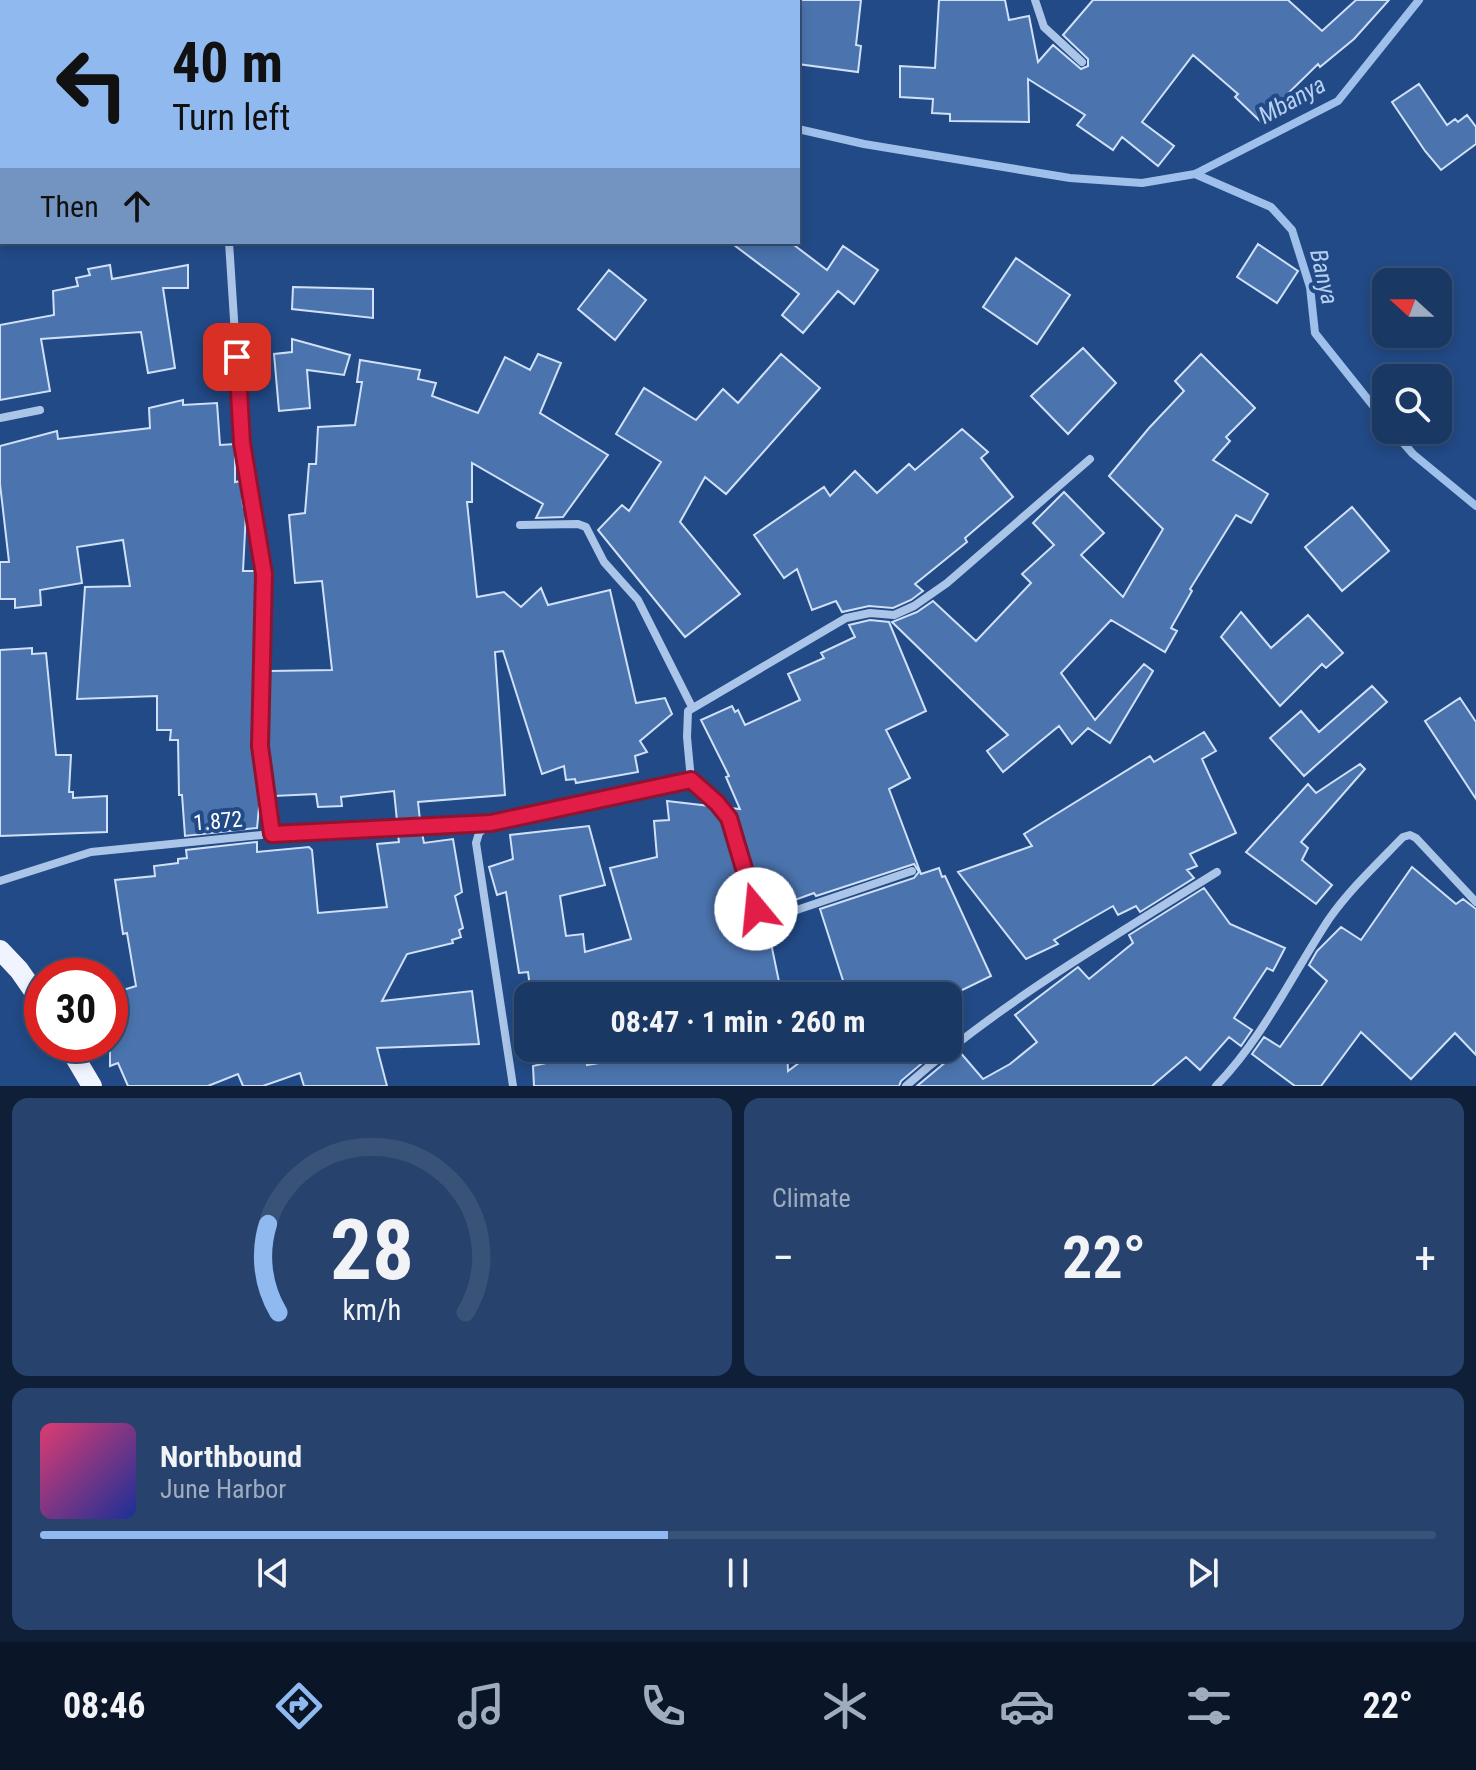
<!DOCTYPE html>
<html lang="en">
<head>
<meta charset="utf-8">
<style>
	body { margin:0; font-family:"Roboto Condensed",sans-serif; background:#27436d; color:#f1f3f6; height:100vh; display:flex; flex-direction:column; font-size:30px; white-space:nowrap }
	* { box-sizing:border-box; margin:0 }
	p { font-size:26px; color:#9facbf }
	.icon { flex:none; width:44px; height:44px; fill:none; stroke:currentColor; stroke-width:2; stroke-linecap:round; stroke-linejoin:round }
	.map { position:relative; height:1086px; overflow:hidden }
	.drawer { display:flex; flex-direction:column; gap:12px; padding:12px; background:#0e1f37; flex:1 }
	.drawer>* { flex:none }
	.top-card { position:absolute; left:0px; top:0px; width:800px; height:244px; box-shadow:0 4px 12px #0003,0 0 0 2px #385278; background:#90b9f0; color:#111; overflow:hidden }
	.needle { width:52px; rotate:291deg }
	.buttons { position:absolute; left:1372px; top:268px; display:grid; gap:16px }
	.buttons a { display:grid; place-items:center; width:80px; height:80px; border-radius:16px; background:#1a3864; box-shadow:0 4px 12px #0003,0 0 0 2px #385278; font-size:40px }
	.speed { position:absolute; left:24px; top:958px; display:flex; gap:16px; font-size:40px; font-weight:700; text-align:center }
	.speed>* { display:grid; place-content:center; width:104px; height:104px; border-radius:50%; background:#1a3864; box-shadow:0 4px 12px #0003,0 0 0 2px #385278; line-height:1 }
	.speed .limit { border:12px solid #d22; background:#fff; color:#111 }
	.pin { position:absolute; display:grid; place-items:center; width:68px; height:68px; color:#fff; margin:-34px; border-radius:16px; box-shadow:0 4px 12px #0006 }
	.me { position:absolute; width:88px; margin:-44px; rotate:343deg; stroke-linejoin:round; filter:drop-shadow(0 0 6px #0008) }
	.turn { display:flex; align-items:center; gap:28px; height:168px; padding:0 40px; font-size:36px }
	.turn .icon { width:104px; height:104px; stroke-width:2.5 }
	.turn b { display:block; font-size:56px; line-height:68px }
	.then { display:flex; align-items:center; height:76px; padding:0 40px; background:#0003; gap:16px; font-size:30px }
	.big { font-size:60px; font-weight:700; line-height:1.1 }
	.drawer .tile { flex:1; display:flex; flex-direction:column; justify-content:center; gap:12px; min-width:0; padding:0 28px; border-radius:16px; background:#27436d }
	.drawer .dial { align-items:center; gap:0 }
	.dial svg { height:208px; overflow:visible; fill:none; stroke:#385278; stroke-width:7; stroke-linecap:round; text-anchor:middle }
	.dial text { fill:#f1f3f6; stroke:none }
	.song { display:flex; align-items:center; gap:24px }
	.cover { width:96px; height:96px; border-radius:12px; background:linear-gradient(135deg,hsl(340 70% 55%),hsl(230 70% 35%)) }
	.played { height:8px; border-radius:4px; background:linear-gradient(90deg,#90b9f0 45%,#385278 45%) }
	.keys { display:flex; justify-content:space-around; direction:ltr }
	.heat { display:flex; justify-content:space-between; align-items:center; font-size:44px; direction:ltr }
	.drawer .tiles { flex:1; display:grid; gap:12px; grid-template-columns:1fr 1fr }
	.tile:last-child { grid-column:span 2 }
	.trip { position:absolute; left:514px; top:982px; width:448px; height:80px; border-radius:16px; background:#1a3864; box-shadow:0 4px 12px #0003,0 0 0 2px #385278; font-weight:700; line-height:80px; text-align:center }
	.tabs { display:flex; height:128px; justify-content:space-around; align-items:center; background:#0a1628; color:#9facbf }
	.tabs .icon { width:56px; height:56px }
	.tabs .current { color:#90b9f0 }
	.tabs b { font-size:36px; color:#f1f3f6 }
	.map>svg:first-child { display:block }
</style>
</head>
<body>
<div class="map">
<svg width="1476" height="1086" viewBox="0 0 1476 1086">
	<rect width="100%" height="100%" fill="#224a86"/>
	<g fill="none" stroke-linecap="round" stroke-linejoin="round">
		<path stroke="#9fc0ea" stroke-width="8" d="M166 0 175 2
			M798 129 864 144 1070 178 1142 183 1195 174 1338 101 1419 0
			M1195 174 1271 207 1292 230 1310 287 1315 333 1386 422
			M1392 430 1413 454 1476 506"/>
	</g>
	<path fill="#4b74ae" stroke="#d0e0f7" stroke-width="2" d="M798 0H861L856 45 861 46 858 72 798 64Z
		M939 0H1005L1009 20 1029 16 1038 62 1053 45 1081 69 1088 66V59L1063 35 1093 0H1288L1322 31 1356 0H1389L1354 39 1320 67 1318 64 1260 121 1235 97 1238 94 1193 55 1142 122 1174 146 1158 166 1122 137 1113 150 1077 125 1085 115 1028 79 1029 122 950 121V114L932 113 933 99 900 97V66L935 68Z
		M1419 84 1447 125 1455 119 1458 122 1467 115 1476 127V144L1441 170 1425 151 1392 102Z
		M730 242H790L827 270 843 246 878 270 854 304 838 291 803 333 782 315 799 294Z
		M1258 244 1298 271 1277 303 1237 277Z
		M1016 258 1070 295 1037 344 983 307Z
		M110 265 112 279 188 265V288H163L175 368 148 373 141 332 41 339 50 391 0 400V325L54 315 53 291 78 286 76 278 90 275 88 269Z
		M609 270 646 300 615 340 578 309Z
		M293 287 373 289V318L292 309Z
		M292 339 350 355 344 375 307 370 310 408 279 411 274 354 292 352Z
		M1083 348 1116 383 1068 434 1031 396Z
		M538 354 561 363 540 413 608 455 563 517 536 518 543 504 472 463V502H467L477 597 504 592 521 607 541 588 548 605 610 590 636 703 665 698 672 714 640 741 647 752 635 756 638 772 576 783 575 779 566 780 564 766 542 774 503 651 495 652 505 795 418 802 420 820 397 821 394 791 341 797 342 806 318 807 316 794 274 796 267 746 269 671 332 670 322 581 295 583 289 515 305 513 309 464H316L318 427 355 425 362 382H357L360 360 420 370 418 379 436 383 432 396 478 413 505 357 530 370Z
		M781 354 820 388 726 494 705 477 680 522 740 594 685 637 598 530 622 505 629 511 661 462 616 434 644 388 696 420 723 389 738 403Z
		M1201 354 1255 408 1226 437 1230 441 1213 460 1268 494 1251 523 1236 515 1190 589 1192 591 1171 628 1177 631 1165 652 1111 620 1061 673 1095 720 1144 664 1153 671 1110 743 1088 728 1072 744 1059 726 1003 772 987 751 1008 735 892 622 917 612 933 601 976 641 1031 583 1022 574 1054 545 1033 523 1064 492 1104 533 1081 555 1123 597 1163 529 1109 476 1149 428 1184 391 1175 381Z
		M183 400V405L217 403 220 445 235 444V482L241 481 243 506 246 512 243 571H256L257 574 253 746 260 797 257 828 185 836 182 795H179L178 740H170L171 730H157V696L77 699 85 587 130 586 123 540 77 547 82 583 40 590 41 605 15 608V599H0V562H9L0 484V446L57 431 58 439 150 428 149 408Z
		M962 429 988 452 981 458 1013 497 965 538 967 542 915 584 923 591 911 600 893 608 869 606 842 612 836 601 812 610 797 569 784 578 754 535 824 487 830 496 855 471 877 493 909 464 915 470Z
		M1352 507 1389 551 1342 591 1305 547Z
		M1241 612 1271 648 1308 615 1343 653 1326 668 1322 664 1280 706 1221 637Z
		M870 620 889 622 926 711 886 730 910 778 889 789 921 874 939 868 942 877 945 876 991 976 950 996H848L820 909 914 878 919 872 914 864 816 896 814 893 767 910 762 905 736 816 730 808 740 809 726 777 729 776 701 720 732 706 735 712 738 710 745 725 800 700 788 674 824 658 821 653 855 637 849 625Z
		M32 648V654L46 653 56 755H71L69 792H73V798L107 796V832L0 836V650Z
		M1372 686 1387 702 1304 776 1270 738 1301 711 1319 732Z
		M1460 698 1476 722V799L1425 721Z
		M1204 732 1216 751 1202 759 1236 833 1190 854 1197 866 1187 870 1194 878 1140 912 1136 906 1118 915 1113 906 1054 940 1058 944 1026 959 958 872 1032 846 1024 834 1150 756 1154 762Z
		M1360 764 1365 769 1301 842 1308 848 1302 860 1332 885 1316 904 1246 852 1308 784 1316 793Z
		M667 801 710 806 723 821 749 911 760 922 767 924 782 996H531L528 972 519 973 506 892 497 895 489 867 513 859 510 835 589 826 605 885 560 896 566 936 583 934 585 952 631 939 610 868 657 857 654 821 669 820Z
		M422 833 424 843 453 839 462 892 455 896 463 928 459 930 461 937 452 940 453 943 407 954 382 1001 472 991 479 1044 377 1048 387 1086H304L300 1073 263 1086H243L238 1074 208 1086H128L118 1063 110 1066V994L136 986 127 933 123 934 115 880 155 876 154 866 178 863V859L187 858 186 850 257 842V852L309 847 312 850 318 913 387 907 377 844 399 842 398 835Z
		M1412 867 1456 904 1463 899 1476 909V1055L1455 1033 1411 1079 1361 1032 1321 1086H1295L1252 1054 1264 1037 1280 1047 1327 981 1309 965 1317 951 1341 927 1361 940Z
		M1204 888 1230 924 1285 948 1273 971 1267 968 1234 1018 1252 1030 1241 1046 1229 1037 1200 1070 1186 1057 1152 1086H917L959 1051 983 1079 1010 1064 1037 1042 1015 1015 1078 967 1089 979 1133 943 1129 935Z
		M639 1048H787L788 1071 819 1048H940L901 1081 899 1086H534L533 1066 585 1054 587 1065 640 1056Z"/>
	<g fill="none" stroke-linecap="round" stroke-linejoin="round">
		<path stroke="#abc5e9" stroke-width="8" d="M1035 0 1044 27 1082 62
			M229 242 242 443 264 574 260 746 272 834
			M0 418 40 410
			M520 525 578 524 586 527 604 562 638 600 692 707
			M912 871 773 918 765 917 756 909 729 818 717 803 691 780 687 737 688 711 846 618 870 613 894 615 914 606 947 583 1090 459
			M0 881 91 852 272 834 491 823
			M513 1086 476 843 479 833 491 823 691 780
			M906 1086C1001 1002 1110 939 1217 872
			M1216 1086C1263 1038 1292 975 1329 919 1350 889 1378 863 1403 837L1410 835 1416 838 1476 902"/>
		<path stroke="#eff4fe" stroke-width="20" d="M0 950 19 970 42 1003
			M67 1044 92 1086"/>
	</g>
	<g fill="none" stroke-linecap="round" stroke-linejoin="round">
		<g stroke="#92132f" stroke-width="20">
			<path id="route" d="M237 357 242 443 264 574 260 746 272 834 491 823 691 780 717 803 729 818 756 909"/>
		</g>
		<use href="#route" stroke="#e11d48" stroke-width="14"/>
	</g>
	<g text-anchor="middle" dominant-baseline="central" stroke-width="8" stroke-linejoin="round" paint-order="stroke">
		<g font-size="22" fill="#fff" stroke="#224a86">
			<text transform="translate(218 821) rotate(-5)">1.872</text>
		</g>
		<g font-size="24" font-style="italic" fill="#b7d0f1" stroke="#224a86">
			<text transform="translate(1292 100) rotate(-29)">Mbanya</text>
			<text transform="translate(1324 277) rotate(77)">Banya</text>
		</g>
	</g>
</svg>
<div class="buttons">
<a><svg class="needle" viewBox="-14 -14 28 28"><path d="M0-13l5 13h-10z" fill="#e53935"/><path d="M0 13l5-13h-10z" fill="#9facbf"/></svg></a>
<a><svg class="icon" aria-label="search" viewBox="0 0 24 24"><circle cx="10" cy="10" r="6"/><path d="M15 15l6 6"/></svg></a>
</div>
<div class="speed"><div class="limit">30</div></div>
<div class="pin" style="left:237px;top:357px;background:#d93025"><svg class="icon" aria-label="arrive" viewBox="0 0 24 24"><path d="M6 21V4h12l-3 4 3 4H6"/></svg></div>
<svg class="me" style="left:756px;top:909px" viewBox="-20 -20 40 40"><circle r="19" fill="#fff"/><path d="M0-13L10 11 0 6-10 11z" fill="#e11d48"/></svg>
<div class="trip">08:47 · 1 min · 260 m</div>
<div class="top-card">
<div class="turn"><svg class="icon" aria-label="left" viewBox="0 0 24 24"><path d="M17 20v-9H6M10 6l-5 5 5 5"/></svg><div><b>40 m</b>Turn left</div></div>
<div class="then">Then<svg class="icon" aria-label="ahead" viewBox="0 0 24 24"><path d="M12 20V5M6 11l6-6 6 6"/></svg></div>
</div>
</div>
<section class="drawer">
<div class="tiles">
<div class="tile dial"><svg viewBox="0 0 100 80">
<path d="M14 69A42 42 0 1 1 86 69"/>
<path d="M14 69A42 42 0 0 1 10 35" stroke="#90b9f0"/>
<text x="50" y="56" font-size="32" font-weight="700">28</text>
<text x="50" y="72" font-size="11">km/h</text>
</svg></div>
<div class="tile"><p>Climate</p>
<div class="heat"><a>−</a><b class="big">22°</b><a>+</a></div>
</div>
<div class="tile">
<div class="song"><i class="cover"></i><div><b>Northbound</b><p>June Harbor</p></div></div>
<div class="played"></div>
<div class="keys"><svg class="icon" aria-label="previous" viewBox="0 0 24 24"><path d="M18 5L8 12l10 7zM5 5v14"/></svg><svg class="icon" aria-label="pause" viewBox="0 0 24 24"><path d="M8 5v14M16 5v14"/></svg><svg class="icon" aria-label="next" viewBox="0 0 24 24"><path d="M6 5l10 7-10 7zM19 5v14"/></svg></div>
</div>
</div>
</section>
<nav class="tabs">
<b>08:46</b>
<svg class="icon current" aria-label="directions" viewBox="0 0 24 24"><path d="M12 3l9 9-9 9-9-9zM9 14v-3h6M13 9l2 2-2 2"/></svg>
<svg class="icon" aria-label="music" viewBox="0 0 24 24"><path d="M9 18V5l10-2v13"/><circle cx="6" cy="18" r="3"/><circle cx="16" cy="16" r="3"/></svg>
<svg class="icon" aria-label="phone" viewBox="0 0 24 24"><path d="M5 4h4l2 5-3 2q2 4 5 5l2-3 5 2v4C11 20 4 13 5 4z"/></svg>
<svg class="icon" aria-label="climate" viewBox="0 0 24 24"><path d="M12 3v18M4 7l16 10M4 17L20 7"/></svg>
<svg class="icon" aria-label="car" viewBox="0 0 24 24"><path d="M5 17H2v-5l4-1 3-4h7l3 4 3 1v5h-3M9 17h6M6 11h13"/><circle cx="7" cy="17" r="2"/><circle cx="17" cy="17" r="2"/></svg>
<svg class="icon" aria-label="filters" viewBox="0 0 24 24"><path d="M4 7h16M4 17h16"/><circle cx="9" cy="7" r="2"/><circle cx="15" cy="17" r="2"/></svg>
<b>22°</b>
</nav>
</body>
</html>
